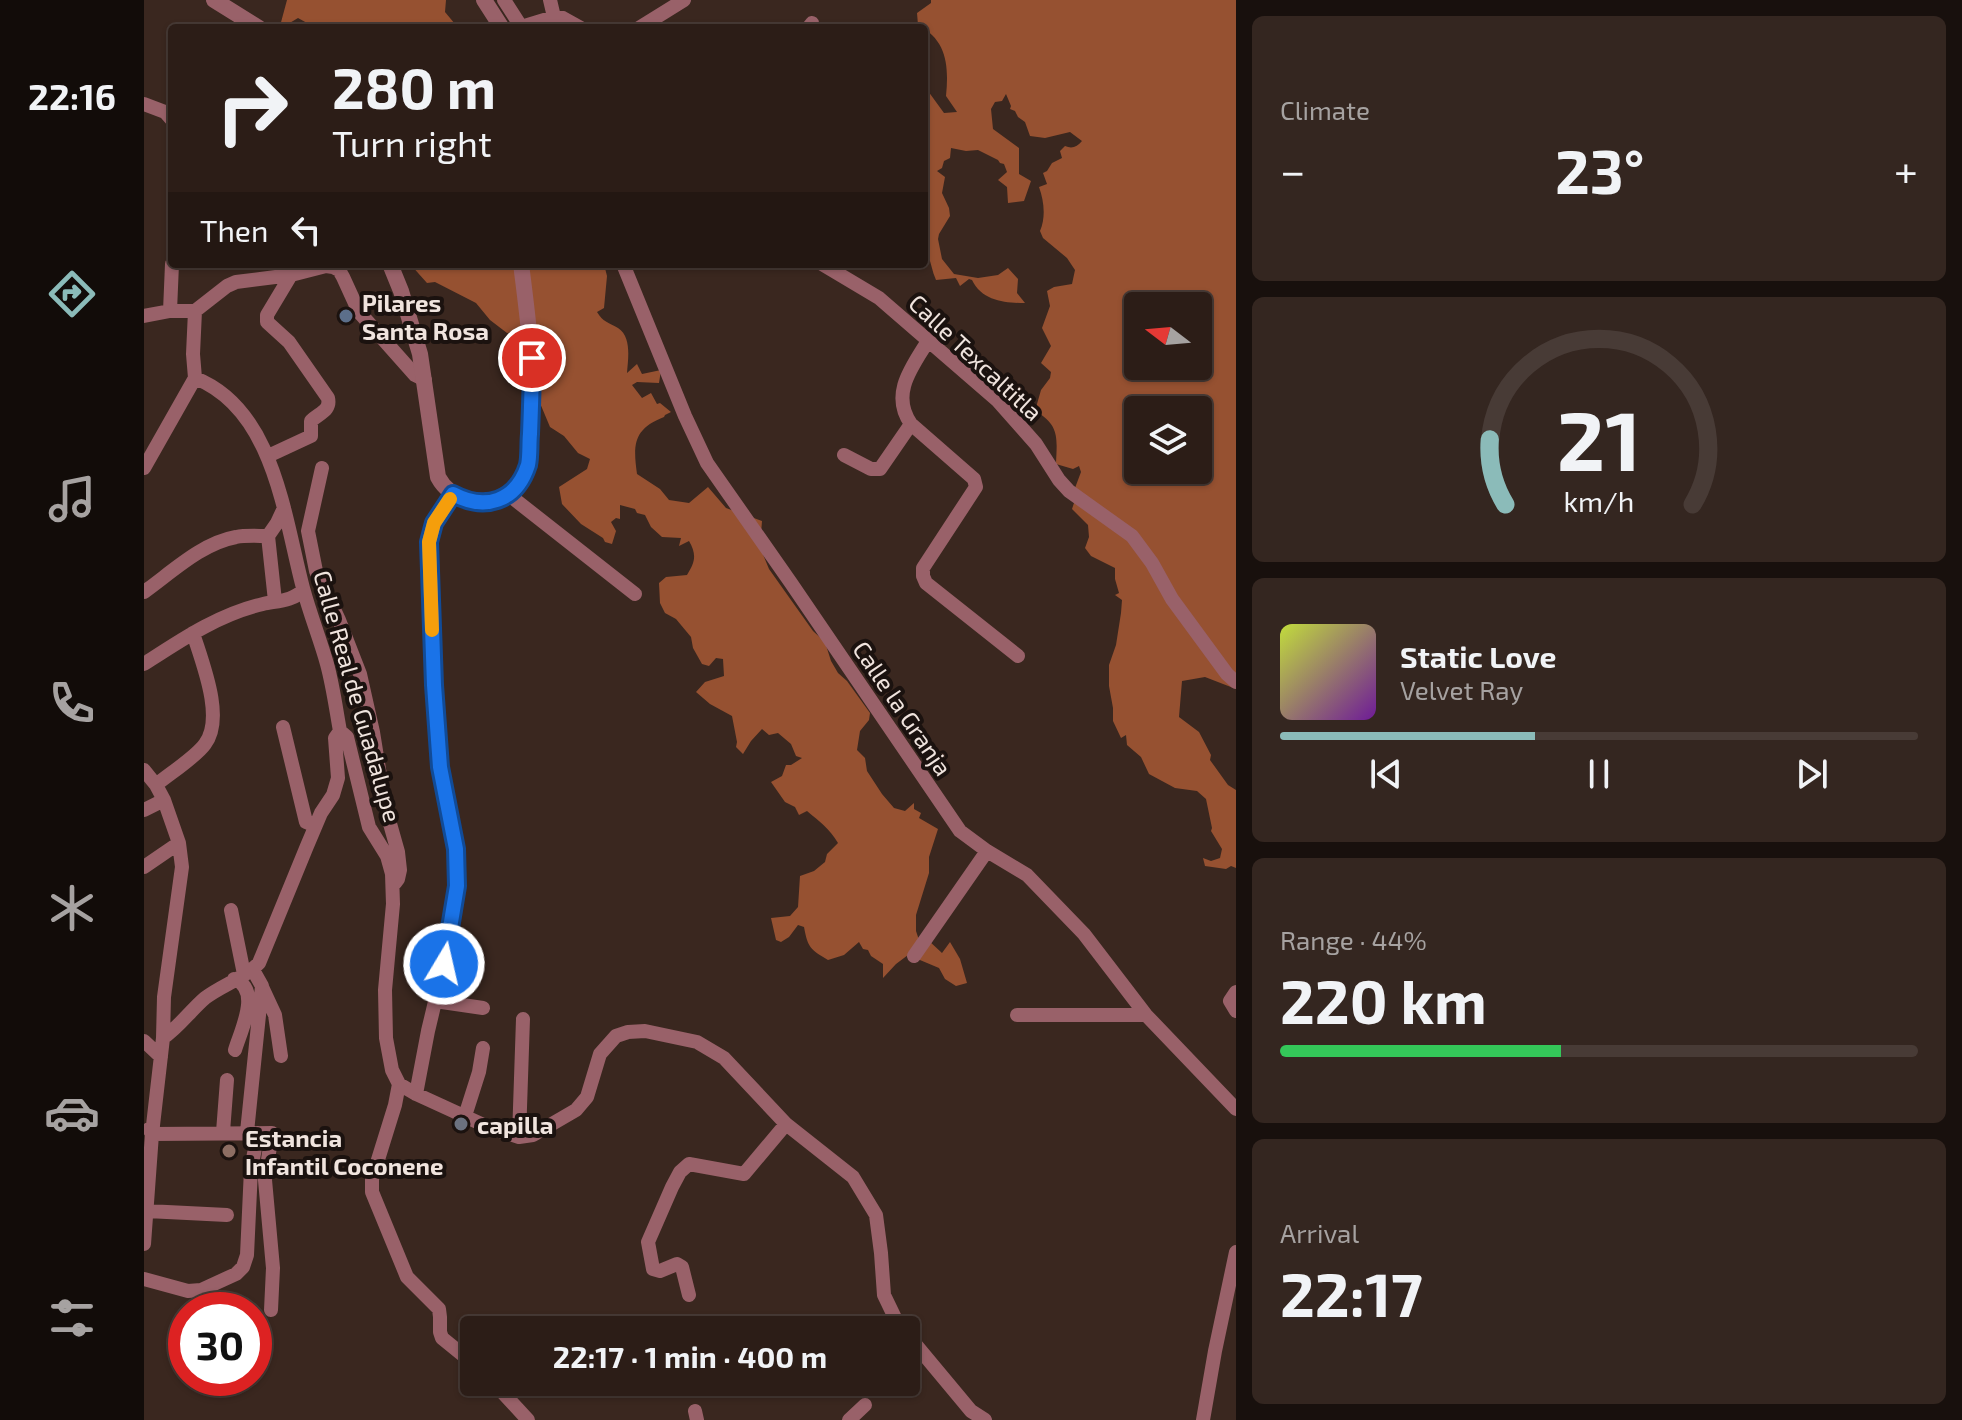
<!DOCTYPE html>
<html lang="en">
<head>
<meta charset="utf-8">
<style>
	body { margin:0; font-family:"Exo 2",sans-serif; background:#342620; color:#f1f3f6; height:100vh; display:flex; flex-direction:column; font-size:30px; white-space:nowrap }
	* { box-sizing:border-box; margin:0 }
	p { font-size:26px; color:#a6a2a1 }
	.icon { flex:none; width:44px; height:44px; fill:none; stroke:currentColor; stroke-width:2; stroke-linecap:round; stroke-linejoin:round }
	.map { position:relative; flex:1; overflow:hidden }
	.side { display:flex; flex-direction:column; gap:16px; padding:16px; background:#18100d; width:726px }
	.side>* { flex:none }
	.hud { position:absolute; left:24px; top:24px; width:760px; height:244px; border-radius:8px; box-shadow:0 2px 6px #0004,0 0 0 2px #483b36; background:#2c1d17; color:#f1f3f6; overflow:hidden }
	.needle { width:52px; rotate:286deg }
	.fabs { position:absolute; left:980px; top:292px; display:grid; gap:16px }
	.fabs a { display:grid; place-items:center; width:88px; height:88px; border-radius:8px; background:#2c1d17; box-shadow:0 2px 6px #0004,0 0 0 2px #483b36; font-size:40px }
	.speed { position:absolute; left:24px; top:1292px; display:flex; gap:16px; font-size:40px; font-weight:700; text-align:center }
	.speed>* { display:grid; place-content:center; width:104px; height:104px; border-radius:50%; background:#2c1d17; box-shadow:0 2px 6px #0004,0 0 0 2px #483b36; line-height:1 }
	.speed .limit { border:12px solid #d22; background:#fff; color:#111 }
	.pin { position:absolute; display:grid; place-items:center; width:68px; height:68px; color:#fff; margin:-34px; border:4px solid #fff; border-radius:50%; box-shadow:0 2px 8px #0007 }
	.me { position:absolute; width:88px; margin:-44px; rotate:9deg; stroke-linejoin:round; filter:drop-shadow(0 0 6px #0008) }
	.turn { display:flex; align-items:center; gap:28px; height:168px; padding:0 32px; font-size:36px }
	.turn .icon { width:104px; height:104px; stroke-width:2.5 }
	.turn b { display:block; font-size:56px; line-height:68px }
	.then { display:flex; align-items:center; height:76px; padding:0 32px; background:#0003; gap:16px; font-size:30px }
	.big { font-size:60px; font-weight:700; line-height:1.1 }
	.side .tile { flex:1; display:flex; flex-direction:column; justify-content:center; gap:12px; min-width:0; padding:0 28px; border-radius:12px; background:#342620 }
	.side .dial { align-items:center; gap:0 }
	.dial svg { height:208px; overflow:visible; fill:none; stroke:#483b36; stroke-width:7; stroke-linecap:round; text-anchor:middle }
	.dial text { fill:#f1f3f6; stroke:none }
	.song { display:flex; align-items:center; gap:24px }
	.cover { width:96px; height:96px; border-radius:12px; background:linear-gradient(135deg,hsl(70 70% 55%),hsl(280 70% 35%)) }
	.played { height:8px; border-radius:4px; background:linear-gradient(90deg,#8bbbb9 40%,#483b36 40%) }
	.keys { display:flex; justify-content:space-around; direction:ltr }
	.heat { display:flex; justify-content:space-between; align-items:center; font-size:44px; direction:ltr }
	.charge { height:12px; border-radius:6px; background:linear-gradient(90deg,#34c759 44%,#483b36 0) }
	.trip { position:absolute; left:316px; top:1316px; width:460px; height:80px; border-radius:8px; background:#2c1d17; box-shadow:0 2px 6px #0004,0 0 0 2px #483b36; font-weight:700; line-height:80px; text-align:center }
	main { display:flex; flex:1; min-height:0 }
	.menu { display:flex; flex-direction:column; width:144px; justify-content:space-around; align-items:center; background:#120c09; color:#a6a2a1 }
	.menu .icon { width:56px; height:56px }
	.menu .current { color:#8bbbb9 }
	.menu b { font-size:36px; color:#f1f3f6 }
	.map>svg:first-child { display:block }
</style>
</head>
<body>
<main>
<nav class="menu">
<b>22:16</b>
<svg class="icon current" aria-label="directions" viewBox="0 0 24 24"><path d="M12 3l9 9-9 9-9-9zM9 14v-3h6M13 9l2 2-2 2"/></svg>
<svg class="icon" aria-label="music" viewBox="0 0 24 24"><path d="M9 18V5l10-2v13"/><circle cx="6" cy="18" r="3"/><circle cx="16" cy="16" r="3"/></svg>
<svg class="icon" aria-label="phone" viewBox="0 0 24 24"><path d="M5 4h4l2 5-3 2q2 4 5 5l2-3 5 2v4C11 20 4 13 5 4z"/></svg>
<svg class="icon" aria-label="climate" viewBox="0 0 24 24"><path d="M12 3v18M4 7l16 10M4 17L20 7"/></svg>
<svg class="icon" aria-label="car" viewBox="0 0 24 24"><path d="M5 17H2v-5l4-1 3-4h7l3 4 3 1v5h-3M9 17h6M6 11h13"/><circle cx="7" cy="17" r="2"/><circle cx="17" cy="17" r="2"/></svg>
<svg class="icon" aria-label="filters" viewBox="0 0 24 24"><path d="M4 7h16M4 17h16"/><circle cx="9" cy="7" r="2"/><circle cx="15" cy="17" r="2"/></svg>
</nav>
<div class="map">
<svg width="1092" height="1420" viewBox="0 0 1092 1420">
	<rect width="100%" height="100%" fill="#3a271f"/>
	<path fill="#965131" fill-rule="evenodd" d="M143 0H302L301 12 311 24 325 28H165L163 23 154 18 139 27 136 26Z
		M787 0H1092V689L1061 677 1038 681 1035 717 1055 732 1067 755 1066 760 1084 785 1092 790V868L1087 866 1082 869 1061 866 1059 858 1067 861 1076 858 1078 849 1067 831 1068 828 1062 799 1053 791 1031 788 1005 774 997 757 983 745 982 735 977 738 969 721V708L965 686V665L972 645 977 613 978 600 971 595 975 593 971 579V568L947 556 941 548 945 537 944 525 928 509 931 500V488L937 472 935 466 929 469 912 464C913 438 916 425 891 411L897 390 906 378 907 372 897 363 907 346 898 328 906 306 903 291 910 287 928 284 931 270 923 258 899 238 896 231C902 217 900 201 895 187L903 184 899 173 903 171 908 163 918 158 916 151 921 146C928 149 933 147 938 141L926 132 901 138 886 136 881 122 874 117 871 111 866 109 867 106 862 94 858 101 851 102 847 109 849 129 875 148V174L887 181 880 201 864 203 863 187 854 180 863 172 860 164 856 163 854 160 834 150 822 151 807 148 806 158 800 161 798 168 793 171 801 177 798 193 805 208 806 216 795 234 794 239 798 259 810 274 834 278 854 275 864 268 874 279 873 293 881 303C861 303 838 301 828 280L825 279 816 286 812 278 792 280C787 269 787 258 780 248V90L784 91 800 113 813 112 802 96C805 66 803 40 774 25L773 13 787 3ZM994 306H1054V366H994ZM994 410H1054V470H994Z
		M266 264H460L463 276 460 308 453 312C459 322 464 322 474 328 488 337 484 359 483 373L493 364 498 374 517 370 515 383 493 382 488 385 498 398 507 393 513 404 516 403 527 412 521 415 520 417C489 429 489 445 493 474L516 489 525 500 545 503 564 487 582 508 618 521 616 547 625 569 669 631 681 642 687 661 694 673 703 681 726 713 725 720 716 731 713 750 721 758 723 771 738 794 750 808 761 811 770 803V809L777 813 775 818 794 829 785 857V873L772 915V931L777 946 784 940 798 953 806 942 816 959 823 983 812 986 801 979 795 968 764 955 752 964 739 978V964L727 956 724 950 719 949 715 942 700 955 684 960C666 949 664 948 660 927L654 925 645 937 637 942 632 940 627 918 646 916 654 907 656 876 670 871 681 862 683 854 694 843C685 828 676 822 663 811L655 815 651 807 641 802 627 782 638 776 642 765H647L658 758 652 756 647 744 634 733 625 735 618 729 607 741 599 754 592 747 593 742 588 716 566 704 552 692 561 682 580 676 579 659 572 658 565 666 558 664 549 648 547 637 532 619 521 613 516 603 515 583 522 577 543 575C551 562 553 555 545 541L535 546 537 538 518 537 507 527 501 515 493 513 491 509 476 505V519L472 518 467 522 472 531 468 544 461 542 459 538 437 524 418 504 415 487 443 469 446 459 434 453 420 436 406 427 388 384 391 338 377 331 363 333 346 320 332 303 291 282 283 283Z"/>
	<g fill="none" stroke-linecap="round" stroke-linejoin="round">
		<path stroke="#996169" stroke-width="14" d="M360 0 378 28
			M406 0 410 17
			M374 28 410 17 419 18 437 28
			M495 28 540 0
			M664 28 668 23
			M0 104 21 112 28 120
			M479 264 541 416 563 463 647 583 816 831 843 851 883 875 940 934 1002 1015 1092 1109
			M678 264 735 298 854 401 892 444 915 480 925 491 988 536 1008 563 1028 599 1083 674 1092 682
			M26 311 28 264
			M51 311 83 286 92 282 147 275 182 266 189 267 195 270 199 277 215 312 271 375 281 380
			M0 316 26 311H51
			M784 341C768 367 746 394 767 424L830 479 832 487 779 568V576L782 583 874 656
			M51 378C130 409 140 516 159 588 166 614 176 639 183 664 189 686 192 709 196 731L203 737 225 827 243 856 248 874 249 904 241 990 242 1038 248 1070 255 1084 272 1094 344 1127 375 1137 389 1135 432 1110 443 1097 456 1054 472 1036 484 1032 501 1031 553 1042 580 1058 642 1124 709 1177 732 1215 737 1253 740 1295 753 1322 759 1330
			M700 455 727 469H736L767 424
			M124 456 167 436V421C175 413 187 411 184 398L145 342 123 322V315L147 275
			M0 468 51 378 49 354 51 311
			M178 468 164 531 172 571 195 620 216 674 229 732 241 806 254 852 256 870 254 879 251 883
			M365 495 491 594
			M0 592C28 572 58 543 92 537 102 535 114 536 124 536
			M131 601 124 536 133 523 140 508
			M0 664C37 640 75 614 119 604 132 601 150 601 159 590
			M139 727 162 822 167 824 173 822
			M0 770 12 785 20 800 35 843 38 867 20 997 19 1038 8 1134 0 1244
			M12 785C25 774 52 757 61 744 81 718 58 662 49 633
			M0 810 20 800
			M0 867 35 843
			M87 910 100 974
			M770 956 843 851
			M90 979C118 989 97 1030 91 1050
			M118 987 131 1015 137 1056
			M1092 992 1086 1001 1092 1011
			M291 1001 339 1008
			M873 1015H1002
			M19 1038C35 1027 46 1011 61 998 78 985 101 978 115 963L163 846 177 813 189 795 194 778 191 738 196 731
			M0 1041 17 1057
			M255 1084 251 1105 228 1179V1192L263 1277 295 1309 296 1317V1332L298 1338 330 1364
			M272 1094 284 1031 300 964 313 886 312 849 296 767 290 685 285 542 290 523 309 494
			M321 1116 335 1072 339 1048
			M5 1129 8 1134 128 1133 121 1180 129 1268 127 1310
			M79 1132 83 1080
			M103 1132 118 986 109 970
			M375 1137 379 1019
			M3 1211 83 1215
			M0 1279 44 1291 57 1290 92 1274 99 1267 103 1255 107 1169 114 1133
			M545 1295 538 1267 533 1264 516 1271 509 1269 504 1242 528 1187 536 1172 545 1164 600 1174 642 1124
			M762 1333 827 1411 841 1420
			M349 1382 384 1420
			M551 1411 553 1420
			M705 1420 721 1405
			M1059 1420 1071 1351 1092 1252"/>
		<path stroke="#996169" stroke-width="16" d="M70 0 115 28
			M340 0 358 28
			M246 264 257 291 276 354 294 477C306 500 340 511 363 496 372 490 380 477 383 466 387 455 386 441 386 429 388 405 389 380 387 356 385 325 381 295 377 264"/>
	</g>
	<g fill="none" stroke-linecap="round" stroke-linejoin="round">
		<g stroke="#114b97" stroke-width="20">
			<path id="route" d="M300 964 313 886 312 849 296 767 290 685 285 542 290 523 309 494C341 511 372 502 384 465 386 456 385 444 386 434 387 408 388 383 388 358"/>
		</g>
		<use href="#route" stroke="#1a73e8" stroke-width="14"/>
		<path stroke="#f59e0b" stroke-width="14" d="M288 630 285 542 290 523 306 499"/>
	</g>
	<circle fill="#5c6f8a" stroke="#1b120f" stroke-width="3" cx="202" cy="316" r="8"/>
	<circle fill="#6b7280" stroke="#1b120f" stroke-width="3" cx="317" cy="1124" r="8"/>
	<circle fill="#8d6e63" stroke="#1b120f" stroke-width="3" cx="85" cy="1151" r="8"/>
	<g text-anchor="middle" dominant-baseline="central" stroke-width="8" stroke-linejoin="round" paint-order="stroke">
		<g font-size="24" font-weight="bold" fill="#f0e4de" stroke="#1b120f" text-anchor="start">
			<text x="218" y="302">Pilares<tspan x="218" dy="28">Santa Rosa</tspan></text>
			<text x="333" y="1124">capilla</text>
			<text x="101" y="1137">Estancia<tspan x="101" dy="28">Infantil Coconene</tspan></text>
		</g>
		<g font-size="24" fill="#f0e4de" stroke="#1b120f">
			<text transform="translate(832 357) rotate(43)">Calle Texcaltitla</text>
			<text transform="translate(214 696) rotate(74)">Calle Real de Guadalupe</text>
			<text transform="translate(759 708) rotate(56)">Calle la Granja</text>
		</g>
	</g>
</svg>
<div class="fabs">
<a><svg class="needle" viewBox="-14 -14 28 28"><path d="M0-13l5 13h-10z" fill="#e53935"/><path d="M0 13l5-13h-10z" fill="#a6a2a1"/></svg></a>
<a><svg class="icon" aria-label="layers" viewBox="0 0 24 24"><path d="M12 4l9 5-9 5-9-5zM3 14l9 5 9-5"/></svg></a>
</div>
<div class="speed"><div class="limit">30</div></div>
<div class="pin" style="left:388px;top:358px;background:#d93025"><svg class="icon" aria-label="arrive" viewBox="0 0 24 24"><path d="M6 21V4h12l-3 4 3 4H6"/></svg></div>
<svg class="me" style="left:300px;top:964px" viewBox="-20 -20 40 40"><circle r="17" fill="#1a73e8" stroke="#fff" stroke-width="3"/><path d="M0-11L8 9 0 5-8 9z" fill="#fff"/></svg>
<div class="trip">22:17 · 1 min · 400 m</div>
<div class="hud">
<div class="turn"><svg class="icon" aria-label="right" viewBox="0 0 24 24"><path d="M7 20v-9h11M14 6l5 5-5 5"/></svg><div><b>280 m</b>Turn right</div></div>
<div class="then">Then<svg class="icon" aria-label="left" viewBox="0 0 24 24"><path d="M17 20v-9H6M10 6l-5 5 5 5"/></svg></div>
</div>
</div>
<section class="side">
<div class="tile"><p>Climate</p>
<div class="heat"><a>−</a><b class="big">23°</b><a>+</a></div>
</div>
<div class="tile dial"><svg viewBox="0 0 100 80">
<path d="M14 69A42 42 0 1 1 86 69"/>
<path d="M14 69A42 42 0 0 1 8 44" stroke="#8bbbb9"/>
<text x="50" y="56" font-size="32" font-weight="700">21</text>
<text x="50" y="72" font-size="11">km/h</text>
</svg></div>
<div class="tile">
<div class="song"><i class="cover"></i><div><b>Static Love</b><p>Velvet Ray</p></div></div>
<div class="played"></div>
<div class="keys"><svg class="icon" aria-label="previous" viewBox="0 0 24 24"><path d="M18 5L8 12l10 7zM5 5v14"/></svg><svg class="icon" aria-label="pause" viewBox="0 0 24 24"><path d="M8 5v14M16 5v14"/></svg><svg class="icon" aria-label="next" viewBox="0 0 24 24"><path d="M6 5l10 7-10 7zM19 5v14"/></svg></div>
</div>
<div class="tile"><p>Range · 44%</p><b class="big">220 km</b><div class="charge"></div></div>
<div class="tile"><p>Arrival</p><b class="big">22:17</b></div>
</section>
</main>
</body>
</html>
